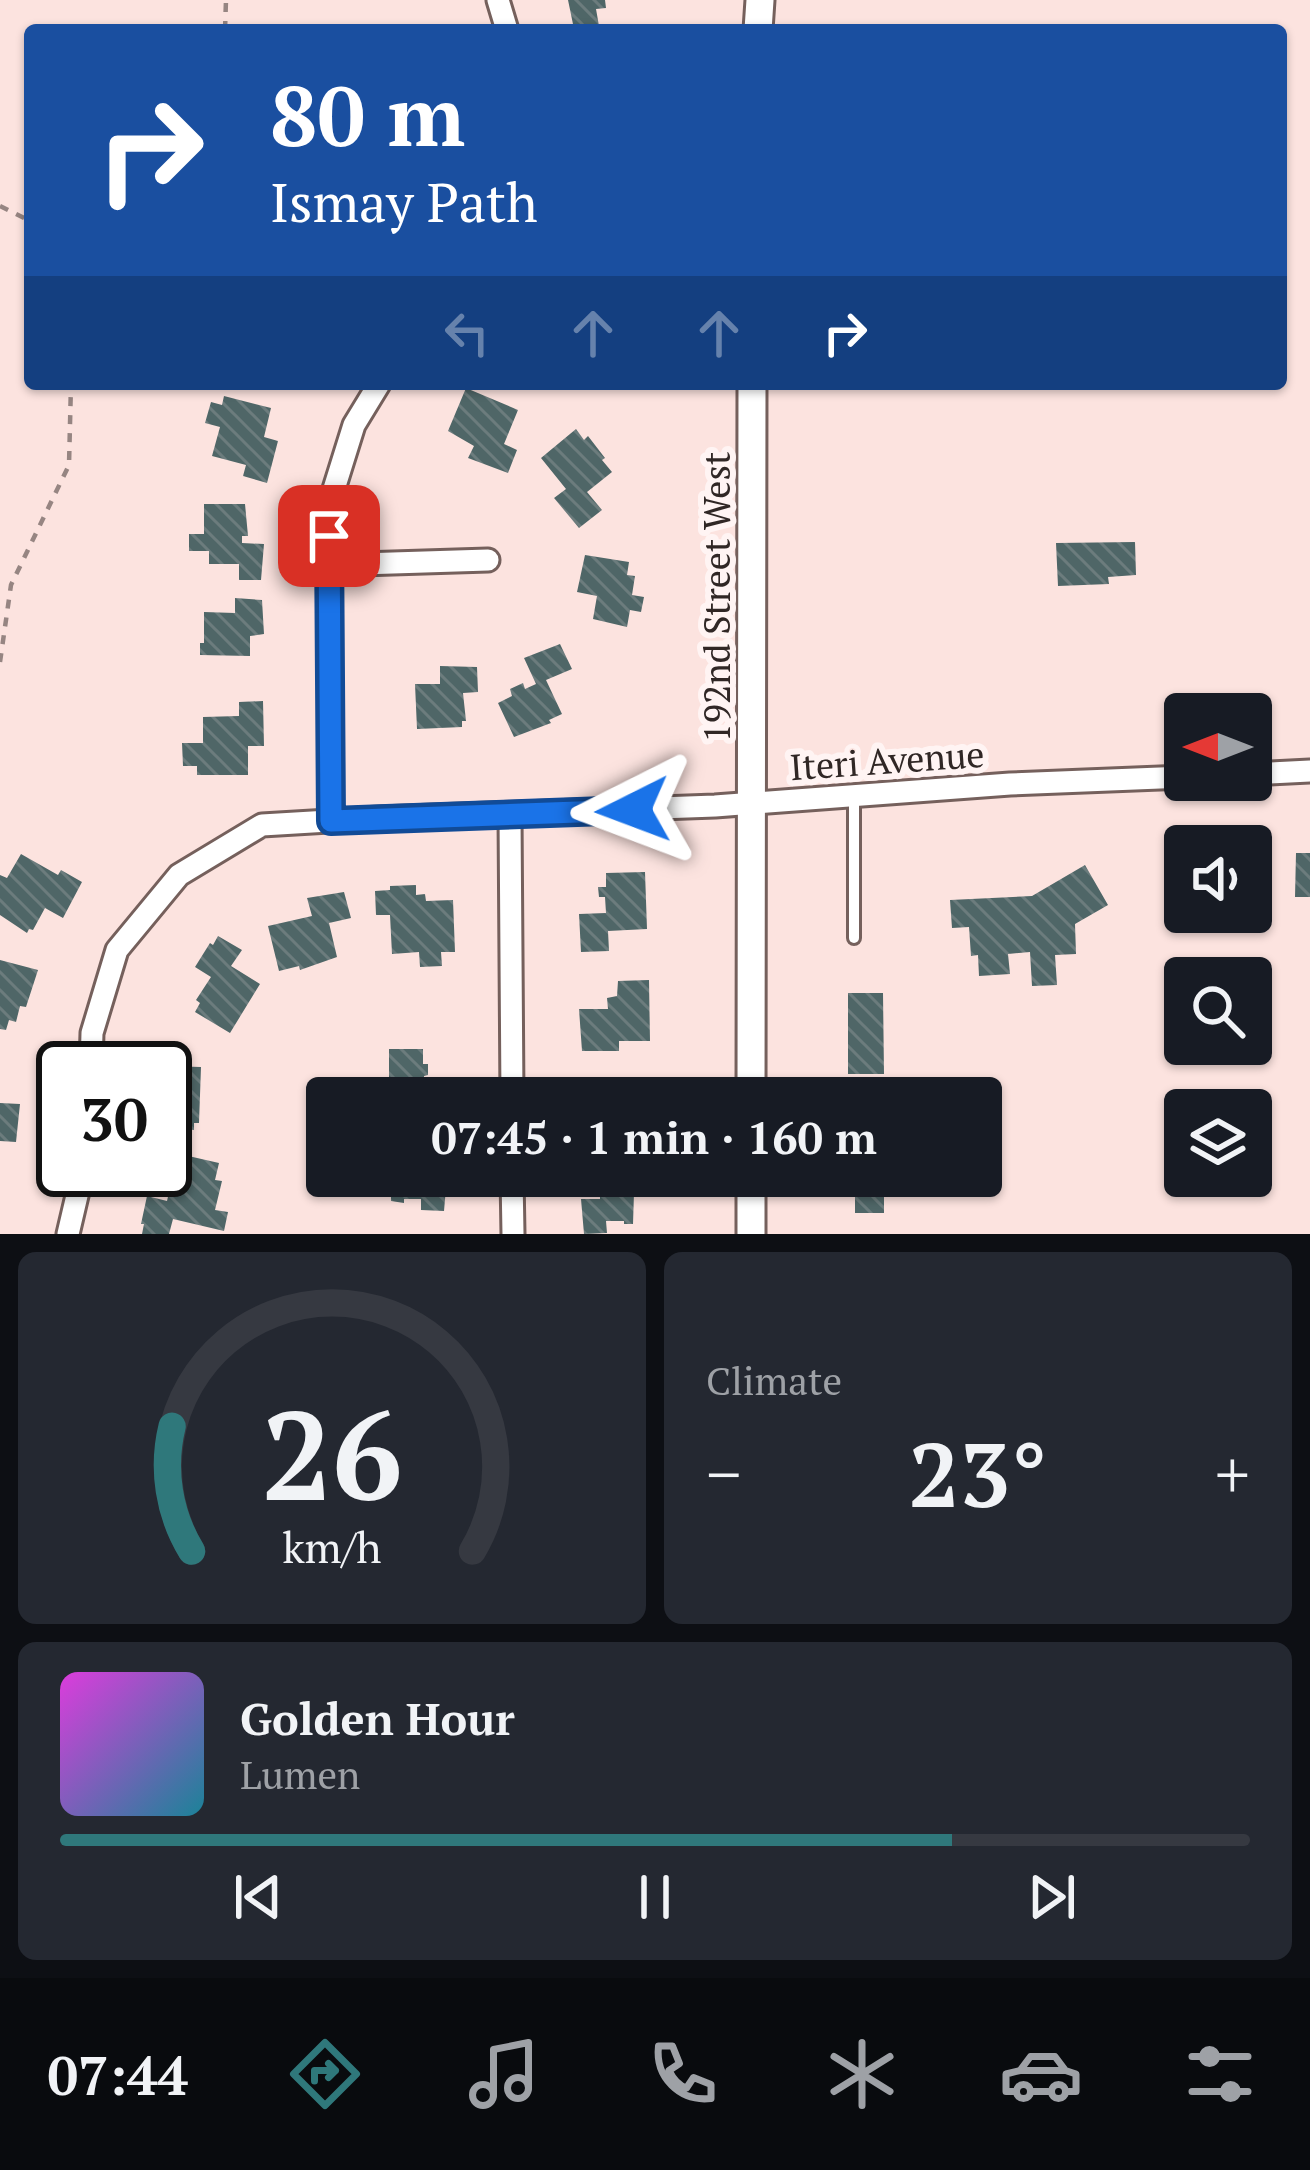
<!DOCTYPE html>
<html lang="en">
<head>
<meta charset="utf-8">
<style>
	body { margin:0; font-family:"PT Serif",serif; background:#242831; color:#f1f3f6; height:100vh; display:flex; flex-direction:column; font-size:45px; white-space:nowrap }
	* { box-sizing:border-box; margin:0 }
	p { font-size:39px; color:#9ea1a6 }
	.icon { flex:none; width:66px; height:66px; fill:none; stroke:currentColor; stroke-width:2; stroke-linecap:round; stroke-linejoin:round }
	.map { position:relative; height:1234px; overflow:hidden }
	.side { display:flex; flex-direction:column; gap:18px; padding:18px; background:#0d0f14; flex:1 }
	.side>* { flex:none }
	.hud { position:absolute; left:24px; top:24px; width:1263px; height:366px; border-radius:12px; box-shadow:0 3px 9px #0004; background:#1a4fa0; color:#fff; overflow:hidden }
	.needle { width:78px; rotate:270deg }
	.buttons { position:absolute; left:1164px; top:693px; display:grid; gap:24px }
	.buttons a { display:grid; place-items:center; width:108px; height:108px; border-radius:12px; background:#171b24; box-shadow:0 3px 9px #0004; font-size:60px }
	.speed { position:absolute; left:36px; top:1041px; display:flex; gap:24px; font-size:60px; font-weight:700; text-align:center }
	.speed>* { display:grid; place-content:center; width:156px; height:156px; border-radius:50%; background:#171b24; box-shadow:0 3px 9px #0004; line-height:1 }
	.speed .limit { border:6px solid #111; border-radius:18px; background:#fff; color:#111 }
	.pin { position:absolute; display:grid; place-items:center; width:102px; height:102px; color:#fff; margin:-51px; border-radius:24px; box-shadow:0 6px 18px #0006 }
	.me { position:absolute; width:132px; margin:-66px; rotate:267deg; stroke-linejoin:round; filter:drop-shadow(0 0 9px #0008) }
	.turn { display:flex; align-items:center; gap:42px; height:252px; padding:0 48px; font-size:54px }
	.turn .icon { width:156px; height:156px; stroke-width:2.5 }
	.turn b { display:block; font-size:84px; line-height:102px }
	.lanes { display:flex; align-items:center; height:114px; padding:0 48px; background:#0003; justify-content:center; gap:60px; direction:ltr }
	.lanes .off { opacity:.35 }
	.big { font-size:90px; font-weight:700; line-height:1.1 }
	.side .card { flex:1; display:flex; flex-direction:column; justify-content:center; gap:18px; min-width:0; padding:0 42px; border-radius:18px; background:#242831 }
	.side .dial { align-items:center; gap:0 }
	.dial svg { height:312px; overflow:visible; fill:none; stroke:#363941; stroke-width:7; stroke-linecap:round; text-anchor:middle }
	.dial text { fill:#f1f3f6; stroke:none }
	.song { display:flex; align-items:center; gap:36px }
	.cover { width:144px; height:144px; border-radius:18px; background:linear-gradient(135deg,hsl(300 70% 55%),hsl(190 70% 35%)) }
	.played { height:12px; border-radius:6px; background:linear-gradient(90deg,#2f787b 75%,#363941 75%) }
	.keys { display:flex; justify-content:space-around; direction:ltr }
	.heat { display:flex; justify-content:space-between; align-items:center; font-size:66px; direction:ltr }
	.side .tiles { flex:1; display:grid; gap:18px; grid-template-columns:1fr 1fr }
	.card:last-child { grid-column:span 2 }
	.trip { position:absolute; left:306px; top:1077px; width:696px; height:120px; border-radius:12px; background:#171b24; box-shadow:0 3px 9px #0004; font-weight:700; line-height:120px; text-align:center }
	.dock { display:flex; height:192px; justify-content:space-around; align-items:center; background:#090b0e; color:#9ea1a6 }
	.dock .icon { width:84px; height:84px }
	.dock .current { color:#2f787b }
	.dock b { font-size:54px; color:#f1f3f6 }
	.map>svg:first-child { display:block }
</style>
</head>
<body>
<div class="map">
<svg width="1310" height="1234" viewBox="0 0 1310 1234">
	<defs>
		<pattern id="building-back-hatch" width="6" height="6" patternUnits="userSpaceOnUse" patternTransform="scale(3)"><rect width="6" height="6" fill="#4f6667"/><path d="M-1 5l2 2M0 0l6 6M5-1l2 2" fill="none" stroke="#6c7c7d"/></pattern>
	</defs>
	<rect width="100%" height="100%" fill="#fce3df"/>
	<path fill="url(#building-back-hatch)" d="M568 0H605L606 8 596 9 599 26 574 29Z
		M466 388 518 410 504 444 517 450 508 473 468 458 474 446 448 431Z
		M224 396 271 408 264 437 278 441 267 483 243 476 246 465 212 456 220 427 205 423 211 402 222 405Z
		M576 429 584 440 588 436 605 458 602 460 612 472 587 492 602 510 579 528 554 498 566 489 541 458Z
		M204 504H245L248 536H242V543L264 544 261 580H239V564H209V551H189V534H204Z
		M1135 542 1136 575 1108 577 1109 584 1058 586 1056 543Z
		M585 555 629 562 627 575 635 576 632 595 644 597 641 612 630 610 627 627 593 619 597 596 577 592Z
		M235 598 262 600 264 634 250 636V656L200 655V643H204V612L235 613Z
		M560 644 572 669 546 680 562 714 549 720 551 723 514 737 498 703 512 696 510 689 523 683 525 689 536 684 524 658Z
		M440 666 477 667 478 692 463 693 466 721H462V727L417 729 415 684H440Z
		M263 701 264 746H248V775H197V766H183L182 743H203V717L239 716V702Z
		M1296 853H1310V897H1295Z
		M21 854 58 875 61 870 82 882 63 918 45 908 33 930 29 929 27 933 0 915V875L7 878Z
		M1085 865 1108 905 1075 924 1076 954 1055 955 1057 985 1032 986 1030 952 1008 954 1010 974 979 976 978 955 971 956 969 927 952 928 950 900 1032 896Z
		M645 872 647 929 608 931 609 951 581 952 579 914 606 913 605 897H599L598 887H606V873Z
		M416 885V895L425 894 426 901 453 900 455 952H441L442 966 420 967 419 952 392 954 390 915H376L375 891 390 890V886Z
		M344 892 351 918 329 923 337 957 300 970 299 966 279 971 268 926 312 916 307 898Z
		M218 936 242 950 231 966 260 984 230 1033 195 1012 200 1003 196 1000 211 977 195 967 210 943 213 945Z
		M0 960 38 970 26 1007 20 1006 16 1022 9 1020 6 1030 0 1029Z
		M649 980 650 1041H619V1051H582L579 1009H608L607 998 617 996 618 981Z
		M848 993H883L884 1074H848Z
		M389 1049H423V1064H428V1075L424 1076V1082H447V1098H389Z
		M165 1066 201 1067 199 1123H194V1130L185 1129V1125H181L180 1141 165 1140Z
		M597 1078H628V1098H590V1092H597Z
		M0 1103 20 1104 16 1142 0 1141Z
		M184 1155 219 1163 215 1180 222 1181 215 1210 228 1212 224 1231 173 1219 169 1234H142L144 1224H141L147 1196 167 1201 174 1171 180 1172Z
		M391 1176H447L444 1211 421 1210V1199H404V1203L391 1201Z
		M600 1176H643V1193H634L633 1224H624V1221H606L607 1233 584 1234 581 1199H600Z
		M850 1176H884V1213H855V1186H850Z"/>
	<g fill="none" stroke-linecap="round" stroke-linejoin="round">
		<g stroke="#75605c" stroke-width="16">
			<path id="service" d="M854 938V794"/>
		</g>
		<g stroke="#75605c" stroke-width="27">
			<path id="minor" d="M498 0 507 30
				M329 565 488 560
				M1251 774 1310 771
				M510 815 512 1098
				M331 821 329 505 354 425 379 384
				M91 1068 92 1033 117 950 179 875 262 825 379 818 715 806 1010 784 1185 777
				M512 1176 513 1234
				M68 1234 83 1170"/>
		</g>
		<g stroke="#75605c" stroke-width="33">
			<path id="tertiary" d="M758 30 760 0
				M751 1098 752 384
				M751 1176V1234"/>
		</g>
		<path stroke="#968582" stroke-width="4.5" stroke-dasharray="9 9" stroke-linecap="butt" d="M225 30 226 0
			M0 206 30 221
			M0 662 11 585 69 465 71 384"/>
		<use href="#service" stroke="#fff" stroke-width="10"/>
		<use href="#minor" stroke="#fff" stroke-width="21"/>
		<use href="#tertiary" stroke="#fff" stroke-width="27"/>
	</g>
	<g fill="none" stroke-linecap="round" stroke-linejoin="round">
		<g stroke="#114b97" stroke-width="30">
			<path id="route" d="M329 536 331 821 633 810"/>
		</g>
		<use href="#route" stroke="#1a73e8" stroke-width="21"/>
	</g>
	<g text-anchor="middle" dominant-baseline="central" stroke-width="12" stroke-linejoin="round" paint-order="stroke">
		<g font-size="36" fill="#302725" stroke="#fff4f3">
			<text transform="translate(716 597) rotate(-90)">192nd Street West</text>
			<text transform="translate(887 760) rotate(-4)">Iteri Avenue</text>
		</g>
	</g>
</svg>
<div class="buttons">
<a><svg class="needle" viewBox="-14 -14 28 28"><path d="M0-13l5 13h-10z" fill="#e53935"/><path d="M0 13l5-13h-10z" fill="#9ea1a6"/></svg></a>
<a><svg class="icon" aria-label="sound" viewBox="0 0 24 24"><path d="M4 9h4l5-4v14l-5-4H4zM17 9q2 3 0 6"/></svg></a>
<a><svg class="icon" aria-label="search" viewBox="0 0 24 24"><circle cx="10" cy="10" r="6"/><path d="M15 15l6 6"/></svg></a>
<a><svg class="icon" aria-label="layers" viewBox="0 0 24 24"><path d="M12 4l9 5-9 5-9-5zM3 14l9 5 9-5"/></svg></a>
</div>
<div class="speed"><div class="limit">30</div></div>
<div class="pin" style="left:329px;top:536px;background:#d93025"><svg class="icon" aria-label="arrive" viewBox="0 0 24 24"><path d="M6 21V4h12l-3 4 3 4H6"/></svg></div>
<svg class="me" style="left:633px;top:810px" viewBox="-20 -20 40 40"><path d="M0-17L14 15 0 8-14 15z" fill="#1a73e8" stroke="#fff" stroke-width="4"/></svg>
<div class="trip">07:45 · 1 min · 160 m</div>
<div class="hud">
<div class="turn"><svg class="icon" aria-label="right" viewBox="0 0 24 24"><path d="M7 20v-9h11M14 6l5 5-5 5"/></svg><div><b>80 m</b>Ismay Path</div></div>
<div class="lanes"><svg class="icon off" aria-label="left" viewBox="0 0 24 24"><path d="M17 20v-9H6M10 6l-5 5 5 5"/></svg><svg class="icon off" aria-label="ahead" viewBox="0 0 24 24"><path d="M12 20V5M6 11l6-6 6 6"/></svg><svg class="icon off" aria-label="ahead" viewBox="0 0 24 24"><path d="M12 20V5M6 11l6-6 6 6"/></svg><svg class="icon" aria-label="right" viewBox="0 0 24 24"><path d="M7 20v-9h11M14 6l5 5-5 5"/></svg></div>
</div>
</div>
<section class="side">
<div class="tiles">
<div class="card dial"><svg viewBox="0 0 100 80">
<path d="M14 69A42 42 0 1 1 86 69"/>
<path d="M14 69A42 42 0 0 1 9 37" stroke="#2f787b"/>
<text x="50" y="56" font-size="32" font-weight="700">26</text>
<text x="50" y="72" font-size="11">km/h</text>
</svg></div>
<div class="card"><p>Climate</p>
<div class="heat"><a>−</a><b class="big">23°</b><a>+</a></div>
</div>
<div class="card">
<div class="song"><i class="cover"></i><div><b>Golden Hour</b><p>Lumen</p></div></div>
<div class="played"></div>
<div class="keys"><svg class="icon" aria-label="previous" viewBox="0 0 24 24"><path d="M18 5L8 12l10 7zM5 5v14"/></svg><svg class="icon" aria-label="pause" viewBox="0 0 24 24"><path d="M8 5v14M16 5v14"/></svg><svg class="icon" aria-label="next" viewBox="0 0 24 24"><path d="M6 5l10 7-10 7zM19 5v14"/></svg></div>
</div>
</div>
</section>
<nav class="dock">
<b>07:44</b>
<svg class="icon current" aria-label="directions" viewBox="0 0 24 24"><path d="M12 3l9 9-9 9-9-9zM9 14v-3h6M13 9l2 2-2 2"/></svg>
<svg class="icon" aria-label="music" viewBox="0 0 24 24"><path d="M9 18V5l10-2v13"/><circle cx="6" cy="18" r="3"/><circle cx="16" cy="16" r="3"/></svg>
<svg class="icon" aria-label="phone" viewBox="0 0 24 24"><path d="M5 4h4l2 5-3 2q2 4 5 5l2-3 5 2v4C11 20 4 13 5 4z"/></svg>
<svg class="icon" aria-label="climate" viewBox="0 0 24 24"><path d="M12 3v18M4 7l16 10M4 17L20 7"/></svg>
<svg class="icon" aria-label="car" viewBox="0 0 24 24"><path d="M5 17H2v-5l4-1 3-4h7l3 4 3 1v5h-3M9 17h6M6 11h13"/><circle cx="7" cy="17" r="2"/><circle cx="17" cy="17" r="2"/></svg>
<svg class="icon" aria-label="filters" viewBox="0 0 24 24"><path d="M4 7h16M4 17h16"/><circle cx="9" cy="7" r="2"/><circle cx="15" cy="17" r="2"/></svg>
</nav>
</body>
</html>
